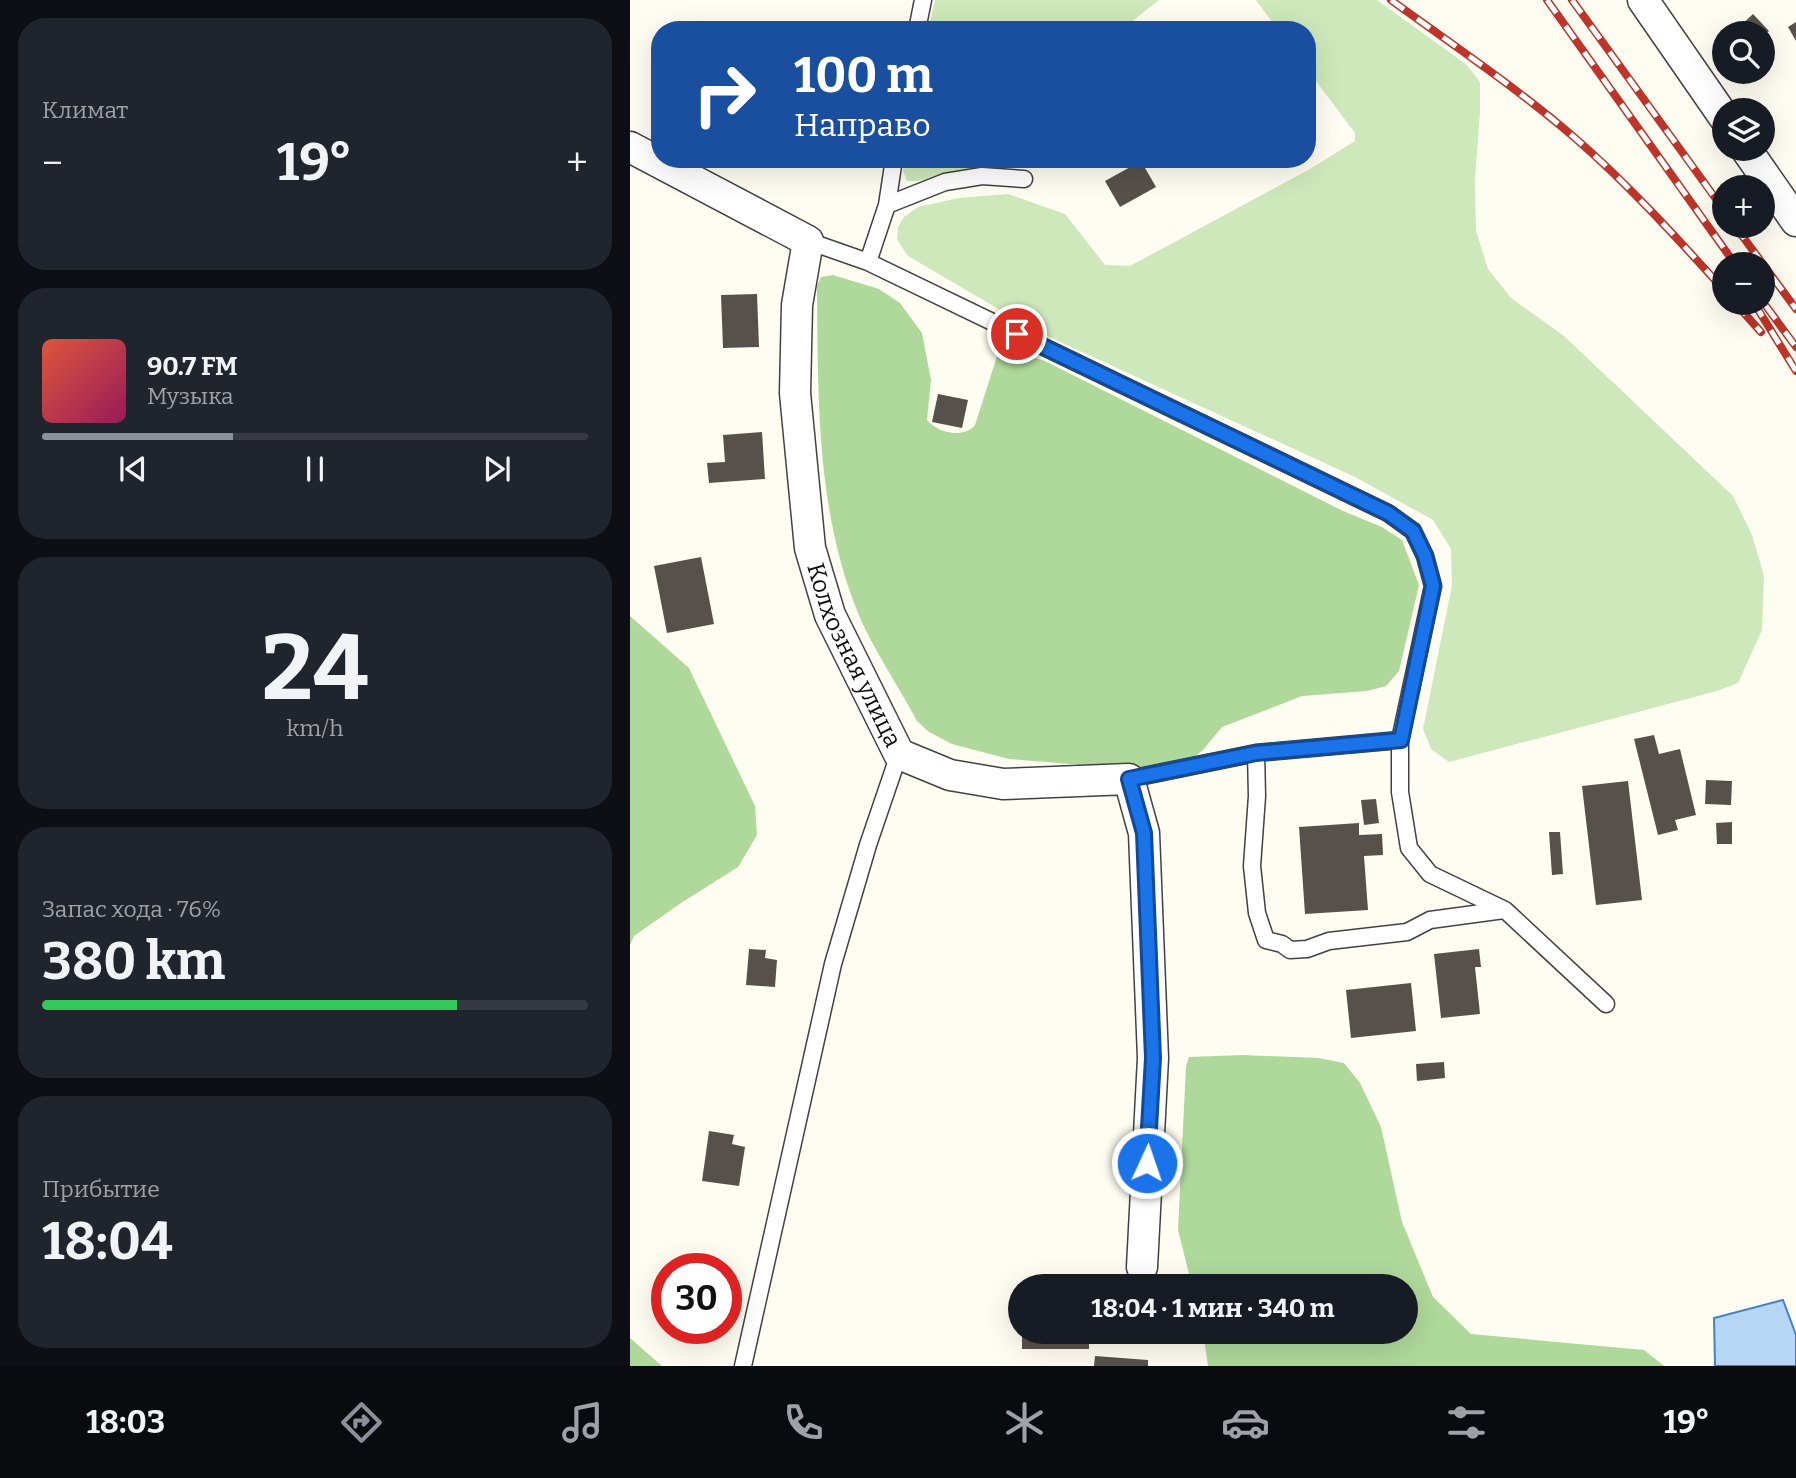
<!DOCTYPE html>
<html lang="ru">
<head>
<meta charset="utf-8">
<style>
	body { margin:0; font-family:Bitter,serif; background:#20242c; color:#f1f3f6; height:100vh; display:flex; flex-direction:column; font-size:26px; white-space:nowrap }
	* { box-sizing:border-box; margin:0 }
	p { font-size:23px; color:#9ea1a6 }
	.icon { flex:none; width:38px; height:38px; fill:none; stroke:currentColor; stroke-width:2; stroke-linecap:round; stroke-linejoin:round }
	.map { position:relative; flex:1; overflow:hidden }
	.details { display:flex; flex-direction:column; gap:18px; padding:18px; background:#0d0f14; width:630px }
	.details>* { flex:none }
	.banner { position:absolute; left:21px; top:21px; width:665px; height:147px; border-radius:28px; box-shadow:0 7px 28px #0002; background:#1a4fa0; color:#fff; overflow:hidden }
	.tools { position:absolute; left:1082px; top:21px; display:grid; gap:14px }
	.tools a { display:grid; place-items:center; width:63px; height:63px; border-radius:50%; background:#171b24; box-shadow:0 7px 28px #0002; font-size:35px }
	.speed { position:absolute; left:21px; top:1253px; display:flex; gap:14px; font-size:35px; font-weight:700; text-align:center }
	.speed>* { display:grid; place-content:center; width:91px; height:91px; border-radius:50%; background:#171b24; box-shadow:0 7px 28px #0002; line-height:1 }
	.speed .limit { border:10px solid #d22; background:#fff; color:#111 }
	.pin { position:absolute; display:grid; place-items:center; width:60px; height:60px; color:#fff; margin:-30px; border:4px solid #fff; border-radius:50%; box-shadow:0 2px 7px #0007 }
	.me { position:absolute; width:77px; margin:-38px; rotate:3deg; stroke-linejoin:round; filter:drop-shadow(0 0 5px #0008) }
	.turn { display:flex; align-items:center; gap:24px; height:147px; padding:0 28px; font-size:32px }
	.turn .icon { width:91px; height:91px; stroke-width:2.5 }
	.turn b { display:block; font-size:49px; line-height:60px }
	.big { font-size:52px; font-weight:700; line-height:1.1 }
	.details .card { flex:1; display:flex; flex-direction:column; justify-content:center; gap:10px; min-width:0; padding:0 24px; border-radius:28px; background:#20242c }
	.details .dial { align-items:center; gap:0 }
	.dial b { font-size:91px; line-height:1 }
	.song { display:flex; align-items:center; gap:21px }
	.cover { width:84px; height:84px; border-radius:10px; background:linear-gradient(135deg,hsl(10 70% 55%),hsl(330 70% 35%)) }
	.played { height:7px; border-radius:4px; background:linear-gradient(90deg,#8c9099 35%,#363941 35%) }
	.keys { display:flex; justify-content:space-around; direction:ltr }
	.heat { display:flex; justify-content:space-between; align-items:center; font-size:38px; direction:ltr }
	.charge { height:10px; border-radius:5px; background:linear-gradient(90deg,#34c759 76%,#363941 0) }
	.trip { position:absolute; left:378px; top:1274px; width:410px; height:70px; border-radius:35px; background:#171b24; box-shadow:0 7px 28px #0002; font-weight:700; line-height:70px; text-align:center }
	.menu { display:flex; height:112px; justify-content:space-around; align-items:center; background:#090b0e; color:#9ea1a6 }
	.menu .icon { width:49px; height:49px }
	.menu .on { color:#8c9099 }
	.menu b { font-size:32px; color:#f1f3f6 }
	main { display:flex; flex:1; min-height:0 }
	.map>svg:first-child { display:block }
</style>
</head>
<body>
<main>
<section class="details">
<div class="card"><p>Климат</p>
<div class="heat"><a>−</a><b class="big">19°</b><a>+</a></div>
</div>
<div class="card">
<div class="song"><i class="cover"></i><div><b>90.7 FM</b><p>Музыка</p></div></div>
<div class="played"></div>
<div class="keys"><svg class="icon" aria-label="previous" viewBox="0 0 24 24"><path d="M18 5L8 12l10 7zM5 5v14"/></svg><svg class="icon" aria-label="pause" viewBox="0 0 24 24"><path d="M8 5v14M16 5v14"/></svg><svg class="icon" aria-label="next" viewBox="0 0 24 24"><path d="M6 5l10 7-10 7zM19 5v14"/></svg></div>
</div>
<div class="card dial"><b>24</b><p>km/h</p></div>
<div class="card"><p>Запас хода · 76%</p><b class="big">380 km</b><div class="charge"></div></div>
<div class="card"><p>Прибытие</p><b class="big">18:04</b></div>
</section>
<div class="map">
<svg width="1166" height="1366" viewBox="0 0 1166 1366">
	<rect width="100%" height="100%" fill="#fffdf1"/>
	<path fill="#cde9bb" d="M305 0H529L491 30H298Z
		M626 0H747L837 65 850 82V112L845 179 846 231 858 269 881 298 934 336 1103 496 1122 535 1134 576 1132 630 1108 683 1087 691 819 762 801 749 793 729 822 585 821 549 803 520 725 477 406 331 278 256 267 240 268 227 274 217 288 207 329 198 378 194 435 214 475 265 500 266 680 169 725 141V133L677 69V30H648Z
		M275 159H379L373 163 287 181H277L273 171Z"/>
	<path fill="#afd99b" d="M203 275 249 289 270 303 292 333 301 380 297 420C308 433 333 439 345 425L369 350 374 347 415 361 713 511 752 527 772 540 789 585 769 671 756 686 737 691 672 696 592 727 573 750 563 758 502 769 379 759 322 744 299 732 287 721C269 687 242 647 228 613 186 510 188 396 187 286L191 277Z
		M0 616 59 668 125 806 127 835 108 867 51 903 4 936 0 945Z
		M613 1055 688 1058 714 1063 730 1083 751 1127 772 1222 803 1297 841 1334 1014 1350 1034 1366H578L573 1332H775V1286H562L548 1230 556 1066 559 1057Z
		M0 1338 32 1366H0Z"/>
	<path fill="#b7d6f5" stroke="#4082ca" stroke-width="2" d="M1153 1300 1166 1335V1366H1085L1084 1318Z"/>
	<path fill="#57514b" d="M1123 14 1139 31 1132 37V33H1108L1106 30Z
		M1166 22V41L1158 27Z
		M511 161 526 187 490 207 475 181Z
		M127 294 129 347 93 348 91 295Z
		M308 394 338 400 332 428 302 422Z
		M132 432 135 479 79 483 77 463 95 462 93 435Z
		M71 557 84 624 37 633 24 566Z
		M1024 735 1029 754 1050 749 1066 815 1045 820 1048 830 1028 835 1004 739Z
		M1076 780 1102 781 1101 805 1075 804Z
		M998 781 1012 900 966 905 952 786Z
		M746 799 749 823 734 825 731 800Z
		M1102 822V844H1087L1086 823Z
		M729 823V835L752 834 753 855 734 856 738 910 675 914 669 827Z
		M919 832H930L933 874 922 875Z
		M119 949 136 950 135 958 147 960 145 987 116 985Z
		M849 949 851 967H845L850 1014 811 1018 804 954Z
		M781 983 786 1031 721 1038 716 990Z
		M814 1062 815 1078 787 1081 786 1064Z
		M79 1131 104 1135 102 1144 115 1147 109 1186 72 1181Z
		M392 1332H459V1349H392Z
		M465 1356 518 1360V1366H464Z"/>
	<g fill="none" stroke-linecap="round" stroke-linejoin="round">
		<g stroke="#424242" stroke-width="19">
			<path id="lane" d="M287 30 293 0
				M257 205 315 182 352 176 394 179
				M178 241 238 262 758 513 783 531 795 556 803 586 770 740V792L779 848 800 874 875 910 976 1004
				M238 262 257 205 264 159
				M626 753 627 796 622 866 627 913 636 940 652 944 660 950 677 949 699 941 777 932 800 920 874 910
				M499 779 626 753 770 740
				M113 1366 203 964 238 845 269 754"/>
		</g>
		<g stroke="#424242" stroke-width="33">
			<g id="street">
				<path d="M1013 0 1094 117"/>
				<path id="s1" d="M0 147 178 241 167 305 165 393 180 548 200 615 269 754 320 775 373 784 499 779 514 833 523 1058 512 1267"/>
				<path d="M1116 149 1166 221"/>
			</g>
		</g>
		<use href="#lane" stroke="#fff" stroke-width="16"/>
		<use href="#street" stroke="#fff" stroke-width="30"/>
		<g stroke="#bc342a" stroke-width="8">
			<path id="rail" d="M761 0C823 45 887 88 945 138 999 185 1046 237 1094 290
				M917 0 1105 264
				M942 0 1094 210
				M1105 226 1166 309
				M1105 303 1131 332
				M1124 303 1166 371
				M1136 306 1166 347"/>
		</g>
		<use href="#rail" stroke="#fff" stroke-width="5" stroke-dasharray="16" stroke-linecap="butt"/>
	</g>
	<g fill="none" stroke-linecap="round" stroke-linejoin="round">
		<g stroke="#114b97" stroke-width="18">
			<path id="route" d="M387 334 758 513 783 531 795 556 803 586 771 740 626 753 499 779 514 833 523 1058 517 1163"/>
		</g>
		<use href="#route" stroke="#1a73e8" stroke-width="12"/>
	</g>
	<g text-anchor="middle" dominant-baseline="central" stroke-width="7" stroke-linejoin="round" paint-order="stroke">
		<g font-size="24" fill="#0f0f0f" stroke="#fff">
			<text stroke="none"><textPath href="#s1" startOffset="626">Колхозная улица</textPath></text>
		</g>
	</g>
</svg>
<div class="tools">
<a><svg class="icon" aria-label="search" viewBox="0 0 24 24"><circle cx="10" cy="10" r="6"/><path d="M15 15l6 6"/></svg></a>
<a><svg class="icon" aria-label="layers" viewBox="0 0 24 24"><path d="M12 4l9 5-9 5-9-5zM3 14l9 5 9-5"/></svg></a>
<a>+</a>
<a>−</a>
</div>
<div class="speed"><div class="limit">30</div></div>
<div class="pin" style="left:387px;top:334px;background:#d93025"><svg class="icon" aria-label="arrive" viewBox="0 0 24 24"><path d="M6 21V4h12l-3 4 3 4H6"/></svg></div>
<svg class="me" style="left:517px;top:1163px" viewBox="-20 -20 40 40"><circle r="17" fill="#1a73e8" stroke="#fff" stroke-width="3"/><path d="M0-11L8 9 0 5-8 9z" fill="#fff"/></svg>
<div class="trip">18:04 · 1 мин · 340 m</div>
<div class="banner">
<div class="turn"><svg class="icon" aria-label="right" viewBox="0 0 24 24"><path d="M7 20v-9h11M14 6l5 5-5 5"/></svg><div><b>100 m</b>Направо</div></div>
</div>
</div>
</main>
<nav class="menu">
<b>18:03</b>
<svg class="icon on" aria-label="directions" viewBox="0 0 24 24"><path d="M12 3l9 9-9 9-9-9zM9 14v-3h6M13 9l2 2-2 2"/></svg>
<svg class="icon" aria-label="music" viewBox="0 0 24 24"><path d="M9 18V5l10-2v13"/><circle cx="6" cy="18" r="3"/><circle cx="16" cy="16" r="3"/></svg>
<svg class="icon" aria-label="phone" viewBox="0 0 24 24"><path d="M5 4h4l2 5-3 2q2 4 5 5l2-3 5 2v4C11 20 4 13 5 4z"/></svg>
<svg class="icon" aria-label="climate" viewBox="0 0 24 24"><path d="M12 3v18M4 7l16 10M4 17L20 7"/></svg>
<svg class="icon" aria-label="car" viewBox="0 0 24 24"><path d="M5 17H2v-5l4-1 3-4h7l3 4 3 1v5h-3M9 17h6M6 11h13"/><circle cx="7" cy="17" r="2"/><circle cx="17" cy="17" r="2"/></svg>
<svg class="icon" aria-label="filters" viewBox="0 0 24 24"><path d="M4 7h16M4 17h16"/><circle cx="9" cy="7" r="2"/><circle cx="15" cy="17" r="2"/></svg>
<b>19°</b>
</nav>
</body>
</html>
